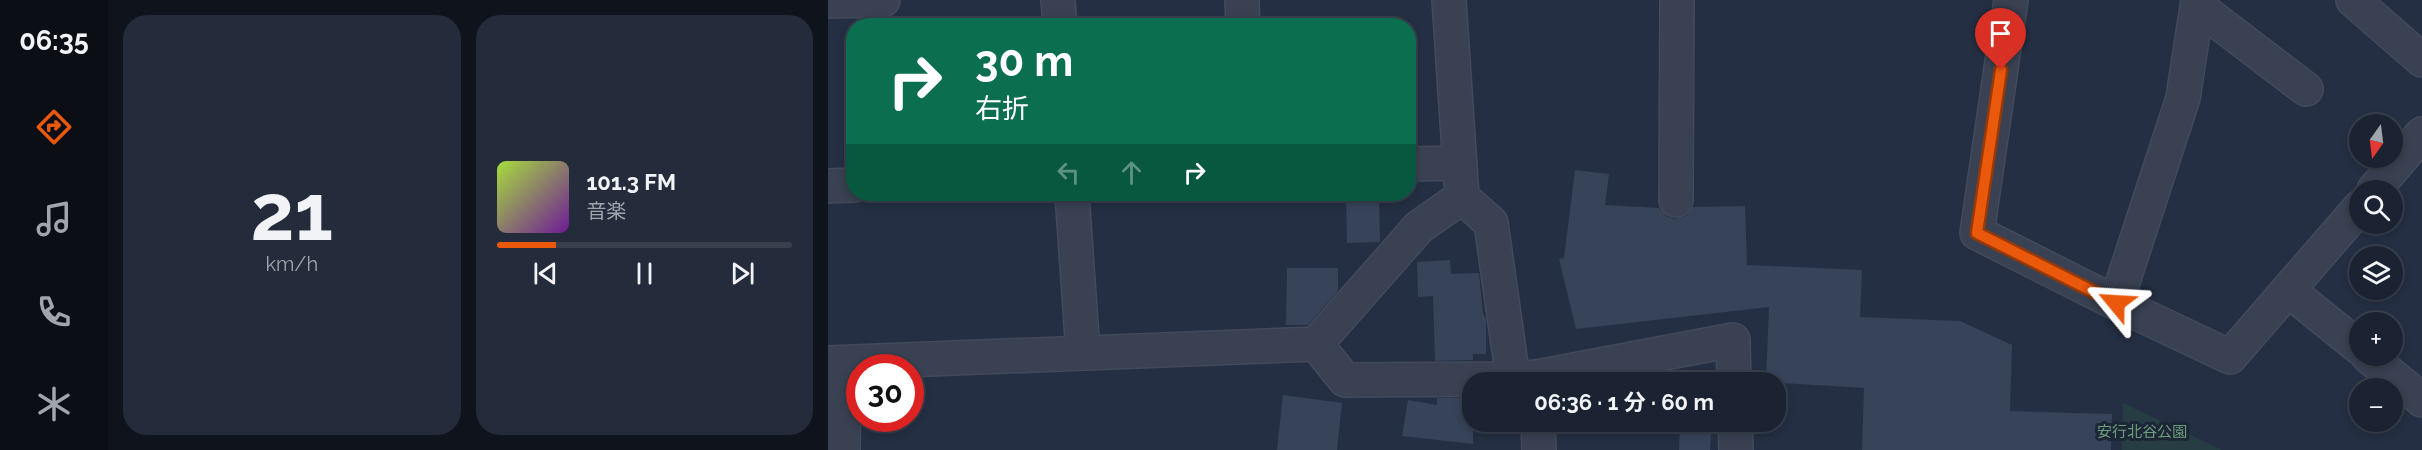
<!DOCTYPE html>
<html lang="ja">
<head>
<meta charset="utf-8">
<style>
	body { margin:0; font-family:Raleway,"Noto Sans JP",sans-serif; background:#242b3a; color:#f1f3f6; height:100vh; display:flex; flex-direction:column; font-size:22px; white-space:nowrap }
	* { box-sizing:border-box; margin:0 }
	p { font-size:20px; color:#a0a4ac }
	.icon { flex:none; width:33px; height:33px; fill:none; stroke:currentColor; stroke-width:2; stroke-linecap:round; stroke-linejoin:round }
	.map { position:relative; flex:1; overflow:hidden }
	.panel { display:flex; flex-direction:column; gap:15px; padding:15px; background:#0f131c; width:720px }
	.panel>* { flex:none }
	.hud { position:absolute; left:18px; top:18px; width:570px; height:183px; border-radius:24px; box-shadow:0 3px 9px #0003,0 0 0 2px #39404d; background:#0b6e4f; color:#fff; overflow:hidden }
	.needle { width:39px; rotate:194deg }
	.fabs { position:absolute; left:1521px; top:114px; display:grid; gap:12px }
	.fabs a { display:grid; place-items:center; width:54px; height:54px; border-radius:50%; background:#1b2332; box-shadow:0 3px 9px #0003,0 0 0 2px #39404d; font-size:30px }
	.speed { position:absolute; left:18px; top:354px; display:flex; gap:12px; font-size:30px; font-weight:700; text-align:center }
	.speed>* { display:grid; place-content:center; width:78px; height:78px; border-radius:50%; background:#1b2332; box-shadow:0 3px 9px #0003,0 0 0 2px #39404d; line-height:1 }
	.speed .limit { border:9px solid #d22; background:#fff; color:#111 }
	.pin { position:absolute; display:grid; place-items:center; width:51px; height:51px; color:#fff; margin:-62px -26px; border-radius:50% 50% 50% 0; rotate:-45deg; box-shadow:0 0 6px #0007 }
	.pin .icon { rotate:45deg }
	.me { position:absolute; width:66px; margin:-33px; rotate:297deg; stroke-linejoin:round; filter:drop-shadow(0 0 4px #0008) }
	.turn { display:flex; align-items:center; gap:21px; height:126px; padding:0 30px; font-size:27px }
	.turn .icon { width:78px; height:78px; stroke-width:2.5 }
	.turn b { display:block; font-size:42px; line-height:51px }
	.lanes { display:flex; align-items:center; height:57px; padding:0 30px; background:#0003; justify-content:center; gap:30px; direction:ltr }
	.lanes .off { opacity:.35 }
	.panel .widget { flex:1; display:flex; flex-direction:column; justify-content:center; gap:9px; min-width:0; padding:0 21px; border-radius:24px; background:#242b3a }
	.panel .dial { align-items:center; gap:0 }
	.dial b { font-size:78px; line-height:1 }
	.song { display:flex; align-items:center; gap:18px }
	.cover { width:72px; height:72px; border-radius:9px; background:linear-gradient(135deg,hsl(80 70% 55%),hsl(280 70% 35%)) }
	.played { height:6px; border-radius:3px; background:linear-gradient(90deg,#ea580c 20%,#39404d 20%) }
	.keys { display:flex; justify-content:space-around; direction:ltr }
	.panel .tiles { flex:1; display:grid; gap:15px; grid-template-columns:repeat(2,1fr) }
	.trip { position:absolute; left:634px; top:372px; width:324px; height:60px; border-radius:24px; background:#1b2332; box-shadow:0 3px 9px #0003,0 0 0 2px #39404d; font-weight:700; line-height:60px; text-align:center }
	main { display:flex; flex:1; min-height:0 }
	.tabs { display:flex; flex-direction:column; width:108px; justify-content:space-around; align-items:center; background:#0b0e14; color:#a0a4ac }
	.tabs .icon { width:42px; height:42px }
	.tabs .selected { color:#ea580c }
	.tabs b { font-size:27px; color:#f1f3f6 }
	.map>svg:first-child { display:block }
</style>
</head>
<body>
<main>
<nav class="tabs">
<b>06:35</b>
<svg class="icon selected" aria-label="directions" viewBox="0 0 24 24"><path d="M12 3l9 9-9 9-9-9zM9 14v-3h6M13 9l2 2-2 2"/></svg>
<svg class="icon" aria-label="music" viewBox="0 0 24 24"><path d="M9 18V5l10-2v13"/><circle cx="6" cy="18" r="3"/><circle cx="16" cy="16" r="3"/></svg>
<svg class="icon" aria-label="phone" viewBox="0 0 24 24"><path d="M5 4h4l2 5-3 2q2 4 5 5l2-3 5 2v4C11 20 4 13 5 4z"/></svg>
<svg class="icon" aria-label="climate" viewBox="0 0 24 24"><path d="M12 3v18M4 7l16 10M4 17L20 7"/></svg>
</nav>
<section class="panel">
<div class="tiles">
<div class="widget dial"><b>21</b><p>km/h</p></div>
<div class="widget">
<div class="song"><i class="cover"></i><div><b>101.3 FM</b><p>音楽</p></div></div>
<div class="played"></div>
<div class="keys"><svg class="icon" aria-label="previous" viewBox="0 0 24 24"><path d="M18 5L8 12l10 7zM5 5v14"/></svg><svg class="icon" aria-label="pause" viewBox="0 0 24 24"><path d="M8 5v14M16 5v14"/></svg><svg class="icon" aria-label="next" viewBox="0 0 24 24"><path d="M6 5l10 7-10 7zM19 5v14"/></svg></div>
</div>
</div>
</section>
<div class="map">
<svg width="1594" height="450" viewBox="0 0 1594 450">
	<rect width="100%" height="100%" fill="#242f43"/>
	<path fill="#263e43" d="M1295 403 1394 450H1294Z"/>
	<path fill="#364359" d="M747 170 781 174 777 205 831 208 838 216 847 219 858 216 865 207 917 206 919 265 1034 270 1032 317 1132 321 1184 345 1182 411 1284 414 1283 450H1034L1036 388 938 382 941 307 748 329 731 259 736 258Z
		M518 194H551L552 242 519 243Z
		M622 260 623 274 651 273 655 313 658 319V354H645V360L607 361 605 296 590 297 589 262Z
		M459 268H510V291L480 325H458Z
		M854 376 886 377V382H854Z
		M455 395 514 403 509 450H449Z
		M609 398H645V444L574 436 580 400 609 405Z
		M852 422H884L882 450H851Z"/>
	<g fill="none" stroke-linecap="round" stroke-linejoin="round">
		<g stroke="#424a5b" stroke-width="36">
			<path id="minor" d="M230 0 232 26
				M414 0 415 26
				M621 0 634 197 663 223 685 379
				M1183 0 1149 233 1288 303 1402 357 1532 207
				M1525 0 1594 60
				M0 1 55 0
				M1369 6 1478 89
				M580 164 632 163
				M0 186 26 185
				M1546 190 1594 134
				M244 194 255 353
				M848 200 849 0
				M1460 290 1532 348
				M1288 303 1355 98 1370 0
				M488 344 591 227 634 197
				M1540 356 1594 400
				M0 363 488 344 517 380 685 379 709 377 905 340 906 382
				M710 422 711 450
				M907 422 908 450
				M15 450 16 363"/>
		</g>
		<use href="#minor" stroke="#394152" stroke-width="33"/>
	</g>
	<g fill="none" stroke-linecap="round" stroke-linejoin="round">
		<g stroke="#983908" stroke-width="15">
			<path id="route" d="M1173 70 1149 233 1288 303"/>
		</g>
		<use href="#route" stroke="#ea580c" stroke-width="10"/>
	</g>
	<g text-anchor="middle" dominant-baseline="central" stroke-width="6" stroke-linejoin="round" paint-order="stroke">
		<g font-size="15" fill="#6b9f7a" stroke="#1d2637">
			<text x="1314" y="432">安行北谷公園</text>
		</g>
	</g>
</svg>
<div class="fabs">
<a><svg class="needle" viewBox="-14 -14 28 28"><path d="M0-13l5 13h-10z" fill="#e53935"/><path d="M0 13l5-13h-10z" fill="#a0a4ac"/></svg></a>
<a><svg class="icon" aria-label="search" viewBox="0 0 24 24"><circle cx="10" cy="10" r="6"/><path d="M15 15l6 6"/></svg></a>
<a><svg class="icon" aria-label="layers" viewBox="0 0 24 24"><path d="M12 4l9 5-9 5-9-5zM3 14l9 5 9-5"/></svg></a>
<a>+</a>
<a>−</a>
</div>
<div class="speed"><div class="limit">30</div></div>
<div class="pin" style="left:1173px;top:70px;background:#d93025"><svg class="icon" aria-label="arrive" viewBox="0 0 24 24"><path d="M6 21V4h12l-3 4 3 4H6"/></svg></div>
<svg class="me" style="left:1288px;top:303px" viewBox="-20 -20 40 40"><path d="M0-17L14 15 0 8-14 15z" fill="#ea580c" stroke="#fff" stroke-width="4"/></svg>
<div class="trip">06:36 · 1 分 · 60 m</div>
<div class="hud">
<div class="turn"><svg class="icon" aria-label="right" viewBox="0 0 24 24"><path d="M7 20v-9h11M14 6l5 5-5 5"/></svg><div><b>30 m</b>右折</div></div>
<div class="lanes"><svg class="icon off" aria-label="left" viewBox="0 0 24 24"><path d="M17 20v-9H6M10 6l-5 5 5 5"/></svg><svg class="icon off" aria-label="ahead" viewBox="0 0 24 24"><path d="M12 20V5M6 11l6-6 6 6"/></svg><svg class="icon" aria-label="right" viewBox="0 0 24 24"><path d="M7 20v-9h11M14 6l5 5-5 5"/></svg></div>
</div>
</div>
</main>
</body>
</html>
